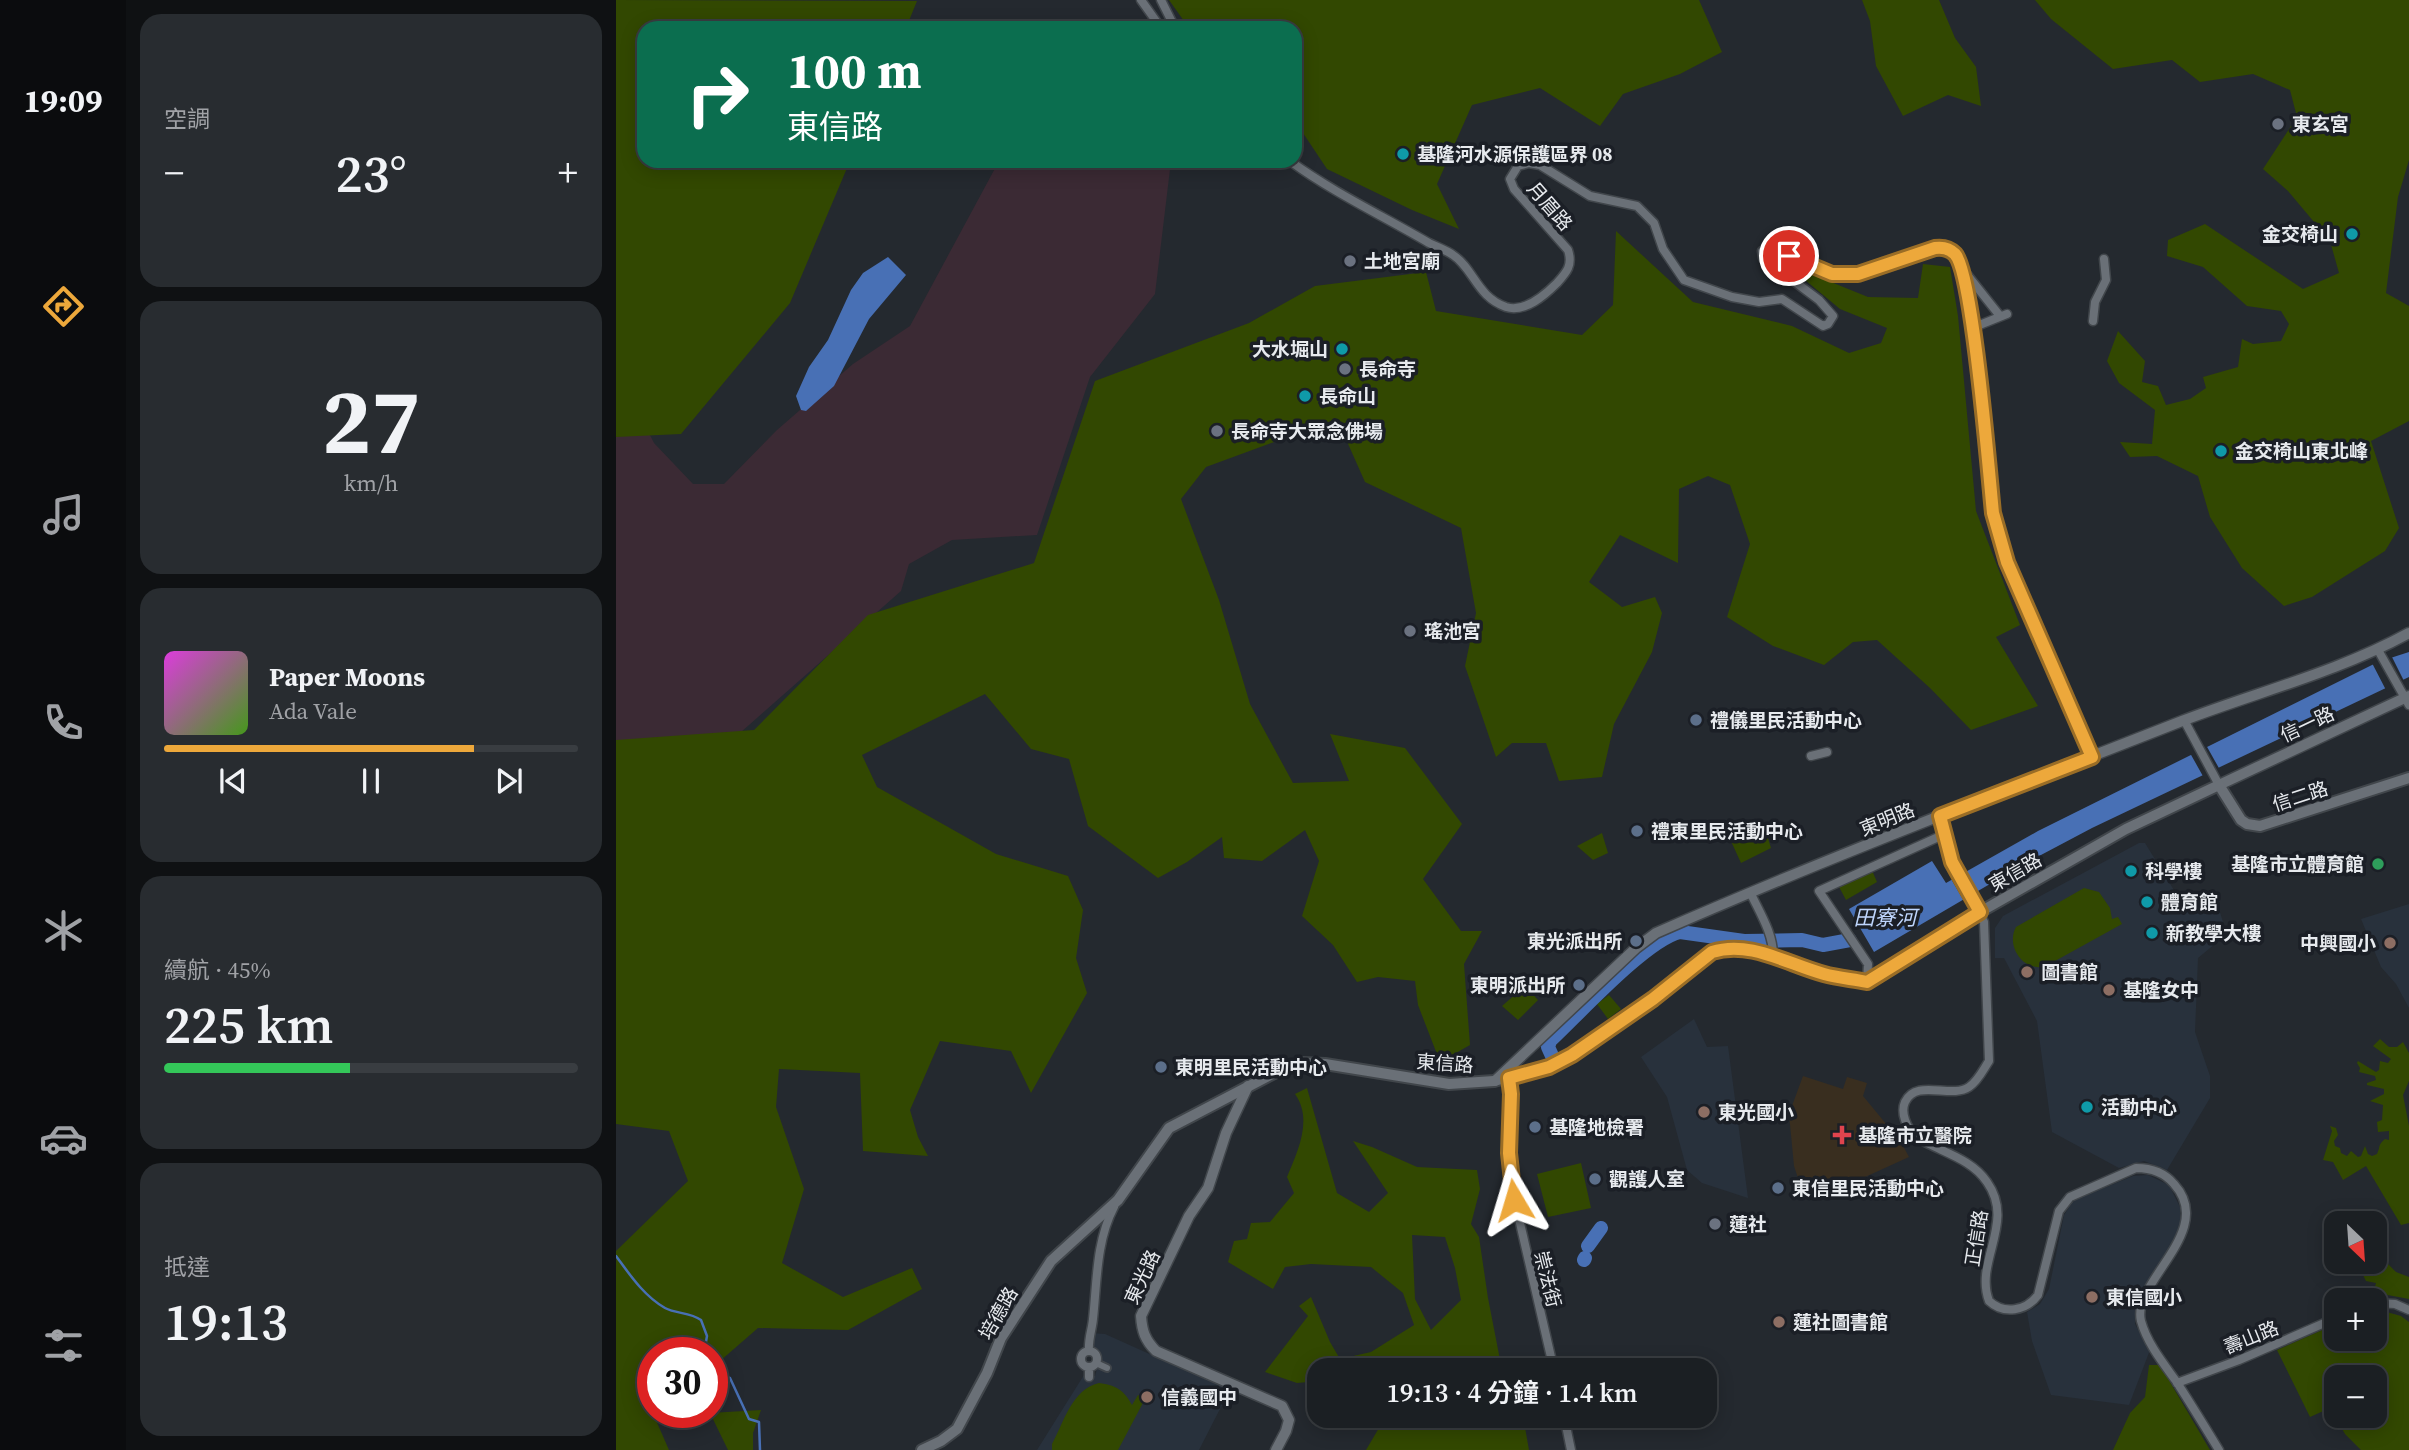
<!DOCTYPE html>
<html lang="zh-TW">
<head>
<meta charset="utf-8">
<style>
	body { margin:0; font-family:"Source Serif 4","Noto Sans TC",serif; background:#282c30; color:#f1f3f6; height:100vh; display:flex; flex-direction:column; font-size:26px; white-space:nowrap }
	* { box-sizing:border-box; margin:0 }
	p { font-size:23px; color:#a0a2a6 }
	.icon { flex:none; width:38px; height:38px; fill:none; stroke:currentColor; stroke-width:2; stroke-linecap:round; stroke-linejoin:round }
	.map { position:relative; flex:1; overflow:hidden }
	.details { display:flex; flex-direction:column; gap:14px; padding:14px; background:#0f1113; width:490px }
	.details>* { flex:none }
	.guide { position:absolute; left:21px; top:21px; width:665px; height:147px; border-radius:21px; box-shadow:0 4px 18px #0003,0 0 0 2px #393d41; background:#0b6e4f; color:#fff; overflow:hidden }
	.needle { width:46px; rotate:155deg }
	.controls { position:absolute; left:1708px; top:1211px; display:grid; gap:14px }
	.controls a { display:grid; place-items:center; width:63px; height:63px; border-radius:14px; background:#1b1f23; box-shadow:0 4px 18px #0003,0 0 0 2px #393d41; font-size:35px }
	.speed { position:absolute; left:21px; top:1337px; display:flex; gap:14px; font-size:35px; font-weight:700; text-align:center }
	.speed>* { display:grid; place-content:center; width:91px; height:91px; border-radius:50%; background:#1b1f23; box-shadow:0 4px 18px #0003,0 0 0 2px #393d41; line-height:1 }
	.speed .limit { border:10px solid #d22; background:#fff; color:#111 }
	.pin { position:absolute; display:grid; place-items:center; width:60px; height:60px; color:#fff; margin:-30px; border:4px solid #fff; border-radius:50%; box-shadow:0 2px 7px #0007 }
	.me { position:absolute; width:77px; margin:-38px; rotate:353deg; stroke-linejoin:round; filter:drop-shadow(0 0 5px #0008) }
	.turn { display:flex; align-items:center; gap:24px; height:147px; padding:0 35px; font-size:32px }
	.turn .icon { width:91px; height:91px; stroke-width:2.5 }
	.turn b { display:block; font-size:49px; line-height:60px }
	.big { font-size:52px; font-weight:600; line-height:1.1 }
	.details .widget { flex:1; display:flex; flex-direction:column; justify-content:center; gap:10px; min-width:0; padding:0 24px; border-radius:21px; background:#282c30 }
	.details .dial { align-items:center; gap:0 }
	.dial b { font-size:91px; line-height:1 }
	.song { display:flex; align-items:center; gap:21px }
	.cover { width:84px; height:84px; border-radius:10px; background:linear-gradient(135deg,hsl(300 70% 55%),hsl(100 70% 35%)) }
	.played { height:7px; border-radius:4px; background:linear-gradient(90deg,#eda83b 75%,#393d41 75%) }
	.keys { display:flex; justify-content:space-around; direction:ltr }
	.heat { display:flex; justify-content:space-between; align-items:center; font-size:38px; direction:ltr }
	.charge { height:10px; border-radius:5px; background:linear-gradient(90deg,#34c759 45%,#393d41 0) }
	.trip { position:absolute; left:691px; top:1358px; width:410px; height:70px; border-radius:21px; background:#1b1f23; box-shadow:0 4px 18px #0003,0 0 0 2px #393d41; font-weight:600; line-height:70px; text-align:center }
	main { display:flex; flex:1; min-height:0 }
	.tab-bar { display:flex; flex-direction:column; width:126px; justify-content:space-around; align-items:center; background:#0b0c0e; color:#a0a2a6 }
	.tab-bar .icon { width:49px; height:49px }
	.tab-bar .active { color:#eda83b }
	.tab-bar b { font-size:32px; color:#f1f3f6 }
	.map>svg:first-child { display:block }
</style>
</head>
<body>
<main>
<nav class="tab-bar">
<b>19:09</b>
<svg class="icon active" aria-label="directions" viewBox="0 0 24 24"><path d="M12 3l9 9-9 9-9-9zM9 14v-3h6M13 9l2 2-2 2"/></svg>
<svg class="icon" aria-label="music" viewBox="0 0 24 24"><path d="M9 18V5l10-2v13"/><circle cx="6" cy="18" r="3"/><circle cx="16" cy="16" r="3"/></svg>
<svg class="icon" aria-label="phone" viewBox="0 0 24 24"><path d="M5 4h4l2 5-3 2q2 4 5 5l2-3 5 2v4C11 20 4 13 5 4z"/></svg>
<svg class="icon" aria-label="climate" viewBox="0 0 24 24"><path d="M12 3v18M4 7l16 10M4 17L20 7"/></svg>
<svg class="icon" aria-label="car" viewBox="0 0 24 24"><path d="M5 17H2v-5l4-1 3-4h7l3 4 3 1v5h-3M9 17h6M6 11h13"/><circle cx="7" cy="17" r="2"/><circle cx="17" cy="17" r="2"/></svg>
<svg class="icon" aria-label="filters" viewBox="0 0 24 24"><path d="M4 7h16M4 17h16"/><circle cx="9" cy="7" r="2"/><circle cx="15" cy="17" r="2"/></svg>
</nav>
<section class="details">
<div class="widget"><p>空調</p>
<div class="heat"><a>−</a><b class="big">23°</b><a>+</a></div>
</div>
<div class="widget dial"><b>27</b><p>km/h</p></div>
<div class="widget">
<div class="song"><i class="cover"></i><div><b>Paper Moons</b><p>Ada Vale</p></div></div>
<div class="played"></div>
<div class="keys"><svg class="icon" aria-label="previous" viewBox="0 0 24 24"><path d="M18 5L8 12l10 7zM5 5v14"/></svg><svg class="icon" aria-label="pause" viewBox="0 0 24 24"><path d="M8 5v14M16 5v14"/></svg><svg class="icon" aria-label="next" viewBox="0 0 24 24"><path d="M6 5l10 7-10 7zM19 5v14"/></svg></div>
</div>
<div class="widget"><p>續航 · 45%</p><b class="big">225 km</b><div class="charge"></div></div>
<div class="widget"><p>抵達</p><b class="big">19:13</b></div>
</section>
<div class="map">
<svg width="1793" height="1450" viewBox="0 0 1793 1450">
	<rect width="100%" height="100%" fill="#24292f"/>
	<path fill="#28313c" d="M1523 843H1529L1564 900 1591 896 1601 903 1607 922 1606 938 1582 958 1579 1032 1594 1076V1098L1551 1170 1528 1161 1503 1168 1436 1132 1421 1021 1388 958H1379V928L1387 916Z
		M1793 904V1008L1780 984 1765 967 1745 919Z
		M1078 1019 1091 1047 1112 1046 1132 1198 1086 1183 1071 1170 1051 1097 1025 1057Z
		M1532 1175 1553 1185 1564 1207V1230L1520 1304 1519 1324 1534 1350 1513 1405 1435 1395 1416 1341 1411 1312 1424 1304 1433 1289 1448 1215 1458 1200 1517 1176Z
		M475 1333 489 1334 609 1388 606 1405 583 1450H421L468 1375 479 1376 484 1358 475 1341Z"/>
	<path fill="#3b2a34" d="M383 161H555L539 294 474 377 421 535 336 540 293 564 285 591 99 755 0 763V368L38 443 77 484H108L161 430 237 364 294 326Z"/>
	<path fill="#392e1f" d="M1187 1076 1227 1089 1231 1077 1251 1083 1247 1096 1285 1142 1293 1157 1203 1198 1183 1181 1178 1166 1173 1114Z"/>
	<path fill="#324801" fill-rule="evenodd" d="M0 0 301 1 290 28H28V161H234L174 303 65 434 0 437Z
		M553 0H1083L1106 52 1064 74 1007 94 984 126 924 88 856 105 821 184 843 229 796 210 711 169 679 121V28H573Z
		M1246 0H1323L1339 38 1360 67 1365 106 1332 95 1287 116 1260 66 1254 21Z
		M1419 0H1793V160L1782 197 1770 293 1793 306V421L1755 441 1783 528 1769 551 1696 597 1668 606 1626 568 1594 517 1582 476 1541 456 1514 457 1504 442 1536 444 1539 410 1503 383 1491 361 1502 331 1529 361 1526 382 1542 386 1550 405 1574 399 1590 388 1587 377 1622 367 1626 339 1637 344 1665 341 1673 324 1665 311 1631 306 1587 267 1551 256 1552 240 1589 224 1687 289 1723 273 1714 241 1672 191 1647 169 1681 117 1674 90 1637 74 1584 82 1556 60 1497 69 1435 19Z
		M1000 231 1077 302 1176 326 1233 353 1265 343 1271 328 1224 309 1177 270 1178 267 1252 297 1302 298 1307 264 1334 267 1342 316 1360 511 1404 625 1380 637 1422 706 1355 730 1314 688 1261 640 1237 642 1208 665 1157 646 1111 617 1134 544 1114 485 1092 476 1063 489 1062 563 1004 535 973 582 1006 607 1039 597 1046 613 1036 652 998 724 986 777 943 781 930 743H896L880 757 849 666 860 613 845 528 749 482 721 419 590 467 565 499 603 600 634 704 677 783 733 781 714 734 789 748 846 824 807 879 845 931H866L848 964 854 1045 824 1062 802 1005 799 981 762 977 741 982 717 945 686 916 703 861 689 830 646 861 608 858 606 837 571 862 542 878 472 826 453 759 415 749 369 694 246 755 261 787 380 854 452 876 467 910 460 958 471 993 415 1093 395 1051 324 1041 294 1110 302 1137 312 1156 247 1151 244 1073 163 1069 160 1107 188 1189 166 1263 227 1297 296 1268 306 1289 232 1330 142 1328 96 1368V1353H37V1412H45L39 1418 53 1450H0V1251L72 1181 53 1131 0 1124V740L138 730 252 615 418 563 479 381 633 323 699 286 810 272 820 311 966 335 997 305Z
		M1148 825 1155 848 1125 863 1114 839Z
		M986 833 992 853 977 860 961 846Z
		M1255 868 1261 882 1230 900 1221 883Z
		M1468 888 1483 892 1494 908 1496 919 1502 917 1506 924 1430 966C1409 973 1389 947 1400 927Z
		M909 986 922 1000 902 1020 886 1006Z
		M993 995 1005 1009 992 1019 981 1004Z
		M1764 1039 1773 1047H1781L1787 1042 1793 1053V1081L1787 1095 1793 1126V1223L1785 1225 1750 1166 1727 1180 1717 1162 1707 1160 1716 1131 1714 1126 1720 1128 1722 1135 1718 1141 1719 1146 1724 1148 1725 1153 1731 1156 1735 1151 1742 1157 1745 1156 1749 1146 1752 1154 1756 1156 1761 1154C1765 1146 1761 1146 1769 1139L1773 1140V1131L1762 1132 1761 1122 1766 1120 1767 1105 1754 1101 1768 1094V1089L1751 1085V1083L1760 1080 1759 1076 1743 1072 1744 1068 1741 1063 1742 1061 1760 1072 1763 1070 1764 1061 1772 1063 1775 1059 1757 1046Z
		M691 1088 721 1193 753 1212 772 1193 737 1141 756 1147 801 1167 861 1170 864 1189 855 1224 863 1237 872 1298 886 1370H773L771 1367 746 1364 736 1370H704L703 1381 681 1383 649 1372 692 1316 683 1306 695 1297 714 1342 724 1359 755 1352 798 1325 787 1293 755 1267 695 1264 669 1267 657 1289 612 1262 618 1241 631 1239 635 1223 654 1222 678 1193 671 1177C682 1151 697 1119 679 1094ZM796 1235 829 1237 839 1268 845 1300 815 1330 799 1299Z
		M965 1163 975 1208 932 1217 921 1174Z
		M1768 1260 1780 1272 1793 1277V1299L1761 1293 1758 1290 1760 1283 1750 1281 1745 1271 1758 1275 1760 1264Z
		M1767 1311 1785 1316 1793 1322V1450H1745L1729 1434 1714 1408 1694 1417 1661 1350 1720 1324V1339H1759V1312ZM1720 1377H1759V1416H1720Z
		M1533 1365H1544L1594 1450H1497L1514 1413 1529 1397Z
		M483 1383C500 1385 508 1390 516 1405L522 1395 529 1399 502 1450H436V1444C448 1422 456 1389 483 1383Z
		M145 1410 137 1433V1450H112L94 1413Z
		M770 1416H907L913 1450H750Z"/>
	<path fill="#4870b5" d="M272 257 290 275 253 319 218 386 190 411 185 410 180 396 193 367 212 340 235 290 247 273Z
		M1793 652V677L1476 828 1408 864 1258 952 1233 909 1316 861 1330 883 1422 831 1762 662Z"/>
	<path fill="#24292f" d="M1775 655 1789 683 1771 692 1756 663Z
		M1590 745 1604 770 1588 778 1574 753Z
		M1348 869 1362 895 1349 903 1334 877Z"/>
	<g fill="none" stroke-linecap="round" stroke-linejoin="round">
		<path stroke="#4870b5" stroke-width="2.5" d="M0 1256C14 1275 28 1296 49 1308 60 1314 74 1312 85 1320L91 1336 88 1353
			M96 1373 114 1378 133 1419 143 1422 144 1450"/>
		<path stroke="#4870b5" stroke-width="14" d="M937 1058 932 1047 934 1041C963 1014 1030 940 1064 932L1128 941 1186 940 1207 945 1234 940
			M972 1246 985 1228
			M968 1260 969 1258"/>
		<g stroke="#41464b" stroke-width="10">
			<path id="pedestrian" d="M480 1363 491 1368"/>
		</g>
		<g stroke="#41464b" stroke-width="11">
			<path id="minor" d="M525 0 545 28
				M545 0 559 28
				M674 161C718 193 767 216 813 243 821 247 830 250 837 255 858 269 861 297 890 307 909 313 929 295 941 283 951 272 957 265 952 250L898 189 894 179 902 166 913 163 924 165 974 196 1021 206 1038 223 1047 249 1068 280 1116 297 1143 302 1166 299 1207 326 1212 324 1217 316 1203 300 1147 258 1146 251 1151 247 1216 274H1242L1328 247 1339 254 1345 267 1384 316
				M1346 271 1356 328 1377 513 1391 562 1476 757
				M1477 321 1479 302 1490 280 1488 259
				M1356 328 1391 314
				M1762 650 1793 705
				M1568 720 1603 785
				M1195 756 1211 752
				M1324 816 1336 862 1368 922 1373 1061C1367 1070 1362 1081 1353 1087 1335 1099 1300 1078 1289 1102 1284 1113 1291 1128 1299 1136 1303 1139 1309 1142 1313 1144 1333 1154 1358 1162 1371 1182 1400 1223 1358 1261 1373 1301 1388 1315 1410 1311 1422 1295L1443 1211 1454 1197 1520 1168C1535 1168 1548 1172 1558 1184 1601 1231 1515 1282 1525 1321 1531 1343 1547 1363 1560 1381 1575 1404 1589 1427 1603 1450
				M1135 894C1144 913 1158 935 1157 957
				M1251 982 1252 964 1203 891 1329 834
				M891 1074 895 1094 892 1146 895 1184 938 1370
				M1759 1303 1779 1304 1793 1310
				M473 1351C472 1339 476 1330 477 1319 481 1282 480 1241 498 1207
				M465 1359a8 8 0 1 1 16 0a8 8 0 1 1-16 0Z
				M473 1377V1367
				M1561 1383 1623 1360 1720 1318
				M948 1416 955 1450"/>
		</g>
		<g stroke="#41464b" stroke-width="13">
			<path id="tertiary" d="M1603 785 1793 696
				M879 1081 1020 948 1040 933C1213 857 1390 790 1566 721 1641 692 1722 672 1793 633
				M632 1086 610 1133 592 1188 573 1216 525 1316C526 1331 529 1340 540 1351L666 1406 673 1420 670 1431 660 1450"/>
		</g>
		<g stroke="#41464b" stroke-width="14">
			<path id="secondary" d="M306 1450 325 1441 341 1429 371 1373 385 1338 435 1261 502 1200 553 1128 662 1071 686 1063 709 1064 833 1084 878 1081 933 1067 956 1055 1037 999 1096 952C1134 939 1172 964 1208 974 1222 978 1237 979 1251 982L1364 912 1510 829 1603 785 1625 820 1631 824 1644 826 1793 778"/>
		</g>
		<use href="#pedestrian" stroke="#6a7077" stroke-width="6"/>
		<use href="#minor" stroke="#6a7077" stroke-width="8"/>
		<use href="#tertiary" stroke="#6a7077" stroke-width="10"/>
		<use href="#secondary" stroke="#6a7077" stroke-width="10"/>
	</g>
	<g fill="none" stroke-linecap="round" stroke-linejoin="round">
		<g stroke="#9a6d26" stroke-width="18">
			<path id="route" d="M898 1200 893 1153 895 1094 893 1078 933 1067 956 1055 1037 999 1096 952C1134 940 1171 964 1208 974 1222 978 1237 979 1251 982L1364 912 1336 862 1324 816 1476 757 1391 562 1377 513C1373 474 1357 274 1339 254 1333 248 1326 247 1319 248L1242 274H1216L1173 256"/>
		</g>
		<use href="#route" stroke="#eda83b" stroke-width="12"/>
	</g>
	<g fill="#6b7280" stroke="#1b1f26" stroke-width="2.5">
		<circle cx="1662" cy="124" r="7"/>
		<circle cx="734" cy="261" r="7"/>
		<circle cx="729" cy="369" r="7"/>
		<circle cx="601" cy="431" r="7"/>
		<circle cx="794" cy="631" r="7"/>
		<circle cx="1099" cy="1224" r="7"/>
	</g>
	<g fill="#0f9aa8" stroke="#1b1f26" stroke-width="2.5">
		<circle cx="787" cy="154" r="7"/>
		<circle cx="1736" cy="234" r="7"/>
		<circle cx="726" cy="349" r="7"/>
		<circle cx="689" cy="396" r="7"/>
		<circle cx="1605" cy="451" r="7"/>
		<circle cx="1515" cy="871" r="7"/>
		<circle cx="1531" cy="902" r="7"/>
		<circle cx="1536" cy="933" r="7"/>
		<circle cx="1471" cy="1107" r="7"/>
	</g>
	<g fill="#5c6f8a" stroke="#1b1f26" stroke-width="2.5">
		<circle cx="1080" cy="720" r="7"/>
		<circle cx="1021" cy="831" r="7"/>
		<circle cx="1020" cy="941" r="7"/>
		<circle cx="963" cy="985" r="7"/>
		<circle cx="545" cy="1067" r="7"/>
		<circle cx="919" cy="1127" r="7"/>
		<circle cx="979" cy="1179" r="7"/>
		<circle cx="1162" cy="1188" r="7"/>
	</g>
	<circle fill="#2e9e5b" stroke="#1b1f26" stroke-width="2.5" cx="1762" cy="864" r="7"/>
	<g fill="#8d6e63" stroke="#1b1f26" stroke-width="2.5">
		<circle cx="1774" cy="943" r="7"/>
		<circle cx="1411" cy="972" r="7"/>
		<circle cx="1493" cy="990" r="7"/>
		<circle cx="1088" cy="1112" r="7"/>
		<circle cx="1476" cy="1297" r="7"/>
		<circle cx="1163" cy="1322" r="7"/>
		<circle cx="531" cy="1397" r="7"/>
	</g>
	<path fill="#e0444e" stroke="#1b1f26" stroke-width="2.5" d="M1222.5 1124.5h7v7h7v7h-7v7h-7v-7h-7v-7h7z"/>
	<g text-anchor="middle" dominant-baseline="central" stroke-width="7" stroke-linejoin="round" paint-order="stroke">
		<g font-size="19" font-weight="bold" fill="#e7eaee" stroke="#1b1f26" text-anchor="start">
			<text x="1676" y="124">東玄宮</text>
			<text x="801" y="154">基隆河水源保護區界 08</text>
			<text x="1722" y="234" text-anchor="end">金交椅山</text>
			<text x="748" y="261">土地宮廟</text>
			<text x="712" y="349" text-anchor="end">大水堀山</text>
			<text x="743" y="369">長命寺</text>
			<text x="703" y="396">長命山</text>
			<text x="615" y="431">長命寺大眾念佛場</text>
			<text x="1619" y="451">金交椅山東北峰</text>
			<text x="808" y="631">瑤池宮</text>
			<text x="1094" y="720">禮儀里民活動中心</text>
			<text x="1035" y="831">禮東里民活動中心</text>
			<text x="1748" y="864" text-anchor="end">基隆市立體育館</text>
			<text x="1529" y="871">科學樓</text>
			<text x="1545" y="902">體育館</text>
			<text x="1550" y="933">新教學大樓</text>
			<text x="1006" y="941" text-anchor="end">東光派出所</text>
			<text x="1760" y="943" text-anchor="end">中興國小</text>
			<text x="1425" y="972">圖書館</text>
			<text x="949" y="985" text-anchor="end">東明派出所</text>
			<text x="1507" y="990">基隆女中</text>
			<text x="559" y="1067">東明里民活動中心</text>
			<text x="1485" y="1107">活動中心</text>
			<text x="1102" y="1112">東光國小</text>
			<text x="933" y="1127">基隆地檢署</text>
			<text x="1242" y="1135">基隆市立醫院</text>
			<text x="993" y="1179">觀護人室</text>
			<text x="1176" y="1188">東信里民活動中心</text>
			<text x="1113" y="1224">蓮社</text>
			<text x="1490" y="1297">東信國小</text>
			<text x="1177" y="1322">蓮社圖書館</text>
			<text x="545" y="1397">信義國中</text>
		</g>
		<g font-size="19" fill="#e7eaee" stroke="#1b1f26">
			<text transform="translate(934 206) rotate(49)">月眉路</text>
			<text transform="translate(1691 724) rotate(-25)">信一路</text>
			<text transform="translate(1684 796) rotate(-18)">信二路</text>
			<text transform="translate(1271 819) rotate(-22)">東明路</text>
			<text transform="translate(1399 872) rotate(-30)">東信路</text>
			<text transform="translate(829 1063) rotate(4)">東信路</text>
			<text transform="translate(1360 1238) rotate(-81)">正信路</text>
			<text transform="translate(526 1277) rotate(-65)">東光路</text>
			<text transform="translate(932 1279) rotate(76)">崇法街</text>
			<text transform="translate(382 1313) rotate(-60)">培德路</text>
			<text transform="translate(1635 1337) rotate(-22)">壽山路</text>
		</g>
		<g font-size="21" font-style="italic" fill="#bfd6fd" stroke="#1b1f26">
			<text x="1269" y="917">田寮河</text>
		</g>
	</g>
</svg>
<div class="controls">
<a><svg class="needle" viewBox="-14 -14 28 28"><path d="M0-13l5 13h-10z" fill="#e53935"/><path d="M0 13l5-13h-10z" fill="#a0a2a6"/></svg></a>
<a>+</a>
<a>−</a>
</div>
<div class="speed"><div class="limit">30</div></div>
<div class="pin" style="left:1173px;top:256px;background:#d93025"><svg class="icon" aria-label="arrive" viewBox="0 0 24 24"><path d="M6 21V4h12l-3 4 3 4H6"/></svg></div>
<svg class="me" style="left:898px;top:1200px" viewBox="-20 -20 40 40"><path d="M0-17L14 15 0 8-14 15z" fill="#eda83b" stroke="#fff" stroke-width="4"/></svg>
<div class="trip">19:13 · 4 分鐘 · 1.4 km</div>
<div class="guide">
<div class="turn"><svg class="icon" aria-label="right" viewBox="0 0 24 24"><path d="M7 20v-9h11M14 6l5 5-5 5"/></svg><div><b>100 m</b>東信路</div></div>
</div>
</div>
</main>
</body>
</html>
